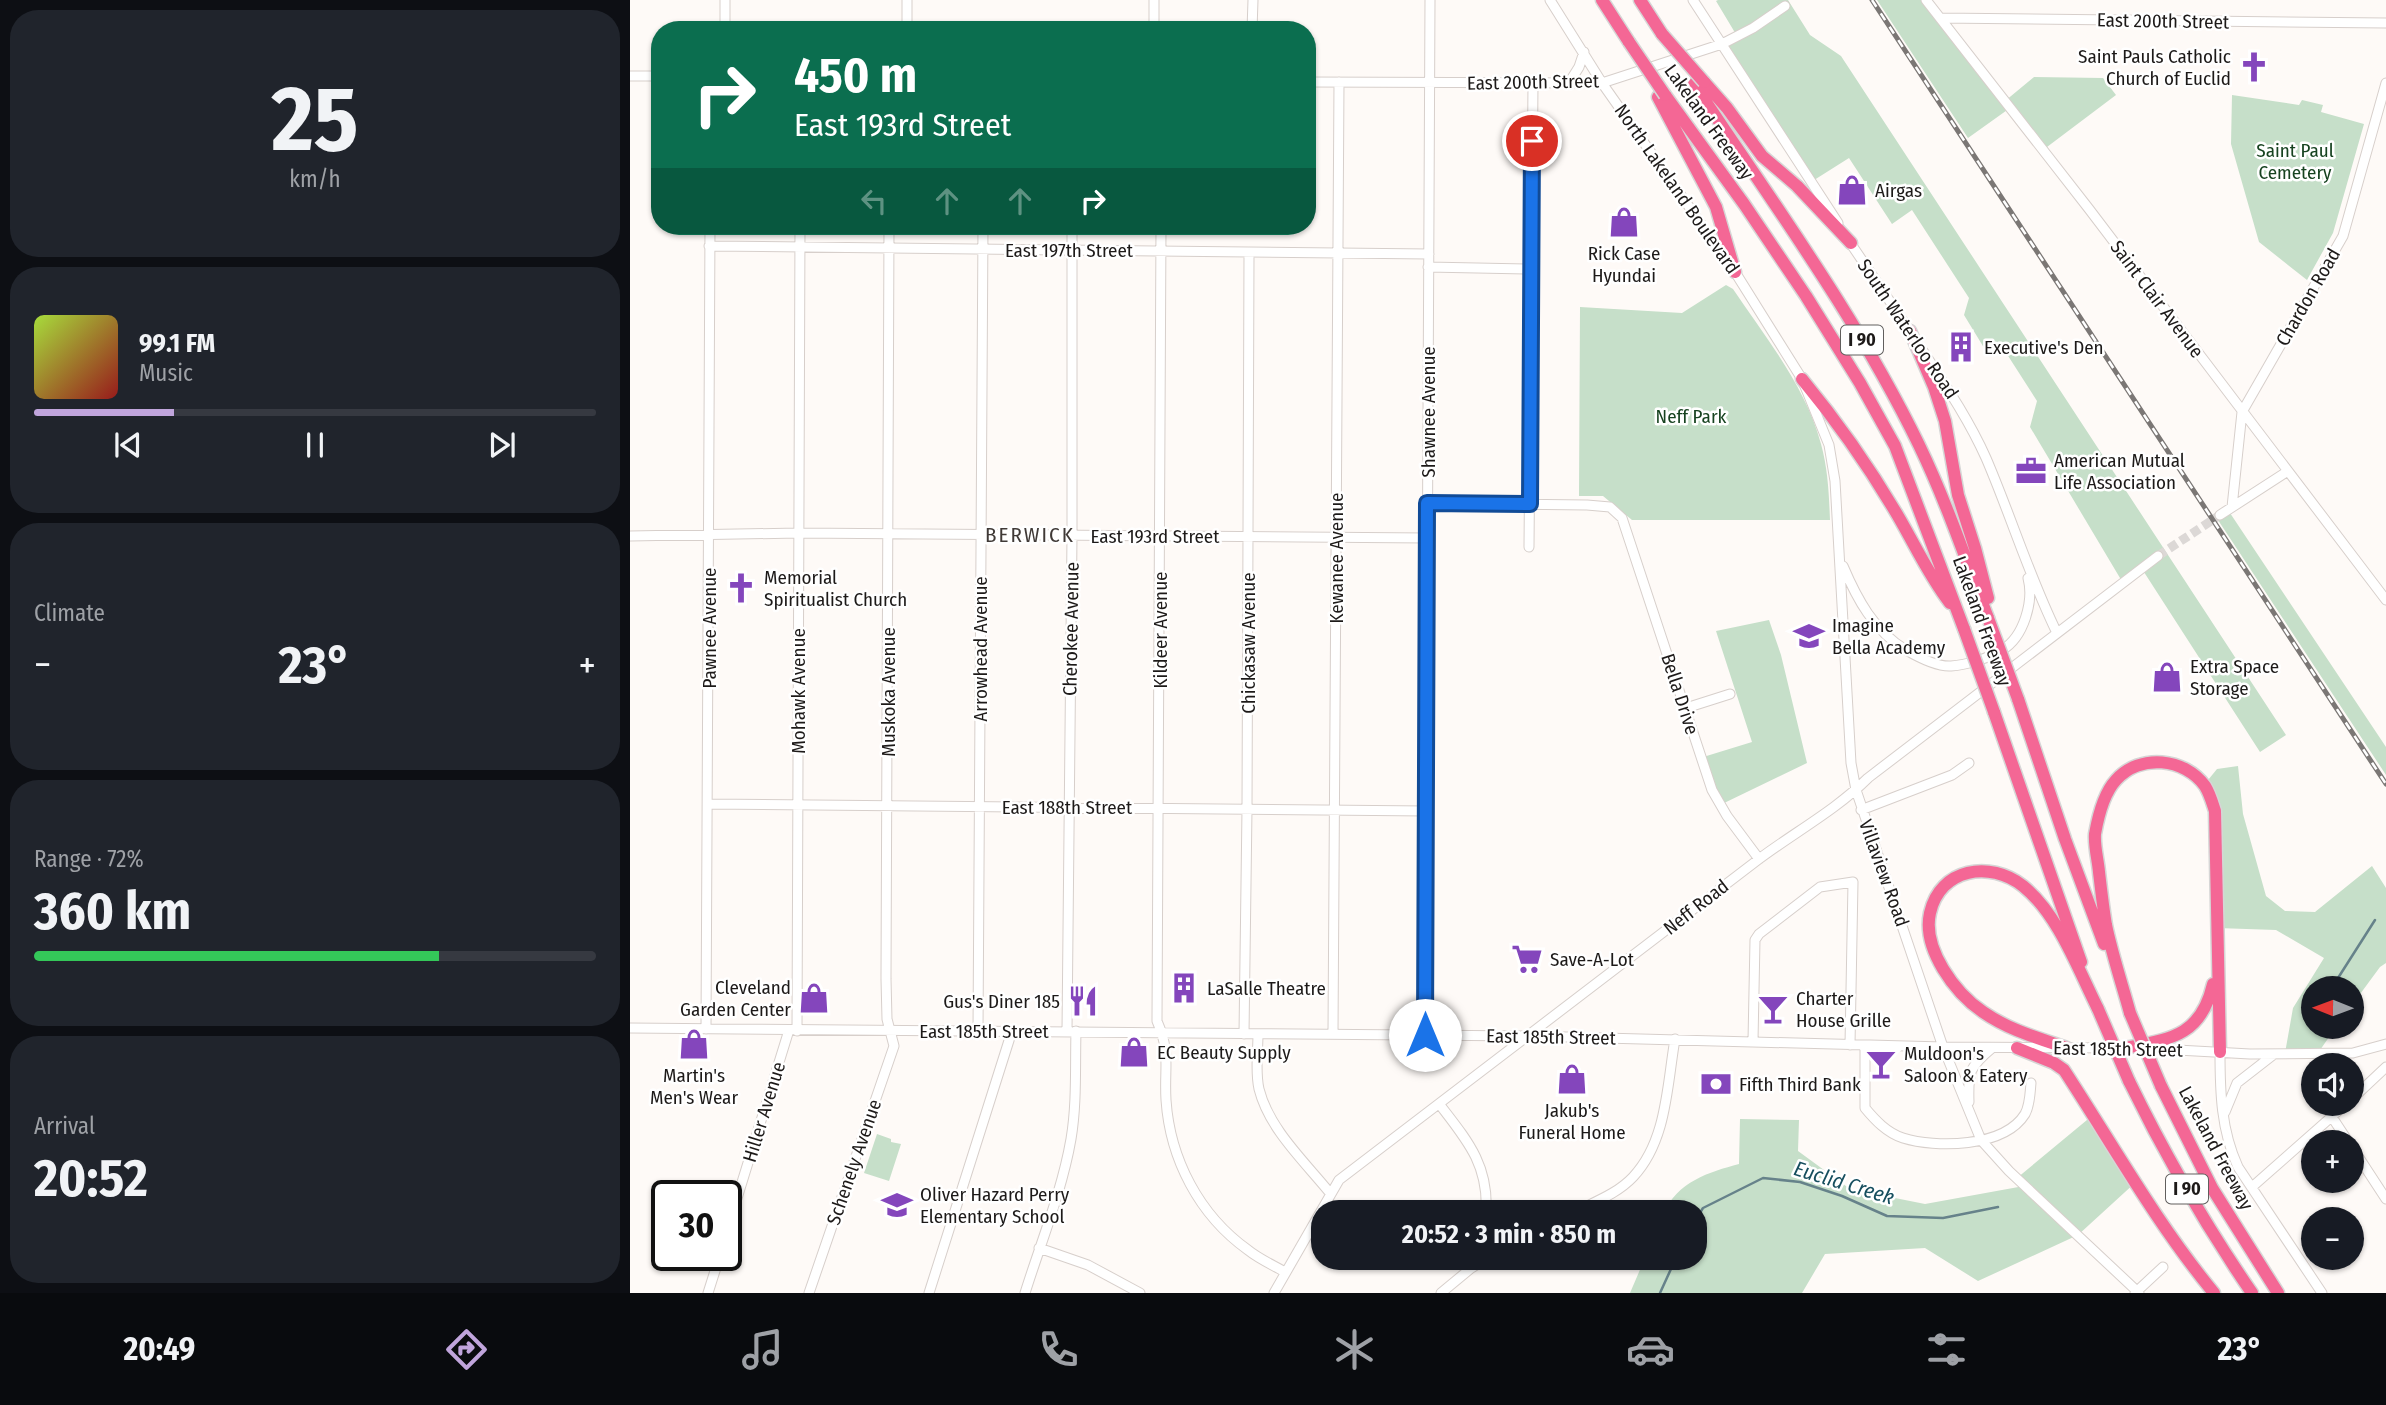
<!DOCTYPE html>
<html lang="en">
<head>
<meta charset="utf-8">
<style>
	body { margin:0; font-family:"Fira Sans Condensed",sans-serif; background:#20242c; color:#f1f3f6; height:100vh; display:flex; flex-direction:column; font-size:26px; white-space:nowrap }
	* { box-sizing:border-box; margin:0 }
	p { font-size:23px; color:#9ea1a6 }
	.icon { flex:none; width:38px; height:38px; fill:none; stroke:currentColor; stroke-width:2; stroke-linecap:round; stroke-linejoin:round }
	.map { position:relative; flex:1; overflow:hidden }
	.details { display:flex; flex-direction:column; gap:10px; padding:10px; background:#0d0f14; width:630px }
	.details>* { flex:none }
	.guide { position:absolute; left:21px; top:21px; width:665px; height:214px; border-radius:28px; box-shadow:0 2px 5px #0004; background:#0b6e4f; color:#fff; overflow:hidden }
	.needle { width:46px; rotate:271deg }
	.fabs { position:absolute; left:1671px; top:976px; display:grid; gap:14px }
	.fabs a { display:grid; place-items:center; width:63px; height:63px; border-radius:50%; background:#171b24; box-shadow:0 2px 5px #0004; font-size:35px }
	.speed { position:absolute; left:21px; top:1180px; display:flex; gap:14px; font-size:35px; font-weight:700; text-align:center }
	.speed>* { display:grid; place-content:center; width:91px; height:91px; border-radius:50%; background:#171b24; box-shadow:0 2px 5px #0004; line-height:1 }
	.speed .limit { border:4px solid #111; border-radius:10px; background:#fff; color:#111 }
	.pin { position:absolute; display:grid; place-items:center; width:60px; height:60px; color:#fff; margin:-30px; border:4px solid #fff; border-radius:50%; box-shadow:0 2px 7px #0007 }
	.me { position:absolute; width:77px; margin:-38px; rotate:0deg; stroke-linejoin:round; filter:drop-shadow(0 0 5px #0008) }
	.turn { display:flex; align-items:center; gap:24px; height:147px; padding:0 28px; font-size:32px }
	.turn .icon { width:91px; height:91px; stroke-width:2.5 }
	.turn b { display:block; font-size:49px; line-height:60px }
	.lanes { display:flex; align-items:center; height:66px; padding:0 28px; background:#0003; justify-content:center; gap:35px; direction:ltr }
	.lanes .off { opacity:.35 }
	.big { font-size:52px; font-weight:700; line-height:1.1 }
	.details .widget { flex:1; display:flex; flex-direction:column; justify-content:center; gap:10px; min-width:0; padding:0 24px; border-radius:28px; background:#20242c }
	.details .dial { align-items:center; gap:0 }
	.dial b { font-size:91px; line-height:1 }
	.song { display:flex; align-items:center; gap:21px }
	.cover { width:84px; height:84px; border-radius:10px; background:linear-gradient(135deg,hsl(80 70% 55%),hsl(0 70% 35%)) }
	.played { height:7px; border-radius:4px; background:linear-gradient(90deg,#c0a5dc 25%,#363941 25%) }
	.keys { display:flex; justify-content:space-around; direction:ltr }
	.heat { display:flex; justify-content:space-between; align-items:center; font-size:38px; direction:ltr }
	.charge { height:10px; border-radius:5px; background:linear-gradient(90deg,#34c759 72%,#363941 0) }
	.trip { position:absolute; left:681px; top:1200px; width:396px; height:70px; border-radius:28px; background:#171b24; box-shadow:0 2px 5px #0004; font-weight:700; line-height:70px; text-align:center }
	.menu { display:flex; height:112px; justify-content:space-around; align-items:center; background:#090b0e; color:#9ea1a6 }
	.menu .icon { width:49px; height:49px }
	.menu .on { color:#c0a5dc }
	.menu b { font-size:32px; color:#f1f3f6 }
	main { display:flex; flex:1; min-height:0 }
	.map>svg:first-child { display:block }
</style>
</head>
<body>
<main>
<section class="details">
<div class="widget dial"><b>25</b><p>km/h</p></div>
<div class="widget">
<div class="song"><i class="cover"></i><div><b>99.1 FM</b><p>Music</p></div></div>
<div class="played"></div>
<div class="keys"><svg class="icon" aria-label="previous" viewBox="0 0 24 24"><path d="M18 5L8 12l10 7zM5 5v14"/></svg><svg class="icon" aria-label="pause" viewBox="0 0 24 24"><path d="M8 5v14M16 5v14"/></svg><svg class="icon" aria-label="next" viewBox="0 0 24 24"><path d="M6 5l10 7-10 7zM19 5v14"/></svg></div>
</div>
<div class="widget"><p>Climate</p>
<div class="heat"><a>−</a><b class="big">23°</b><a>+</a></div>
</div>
<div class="widget"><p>Range · 72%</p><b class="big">360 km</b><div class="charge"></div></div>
<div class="widget"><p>Arrival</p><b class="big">20:52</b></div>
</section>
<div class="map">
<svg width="1756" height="1293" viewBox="0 0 1756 1293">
	<rect width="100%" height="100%" fill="#fefaf7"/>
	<path fill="#c6dfc9" d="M1088 0H1158L1180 35 1211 56 1656 735 1630 752 1512 569 1493 583 1400 427 1407 401 1373 348 1359 356 1334 315 1339 298 1282 210 1262 224 1219 158 1181 182 1092 44 1107 36 1086 1Z
		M1247 0H1296L1375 101 1404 77 1473 78 1486 95 1413 150 1380 108 1338 138Z
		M1602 95 1669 105 1672 100 1693 105 1691 112 1734 124 1703 233 1677 280 1629 242 1601 144Z
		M1096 285 1103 289C1136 338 1176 387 1191 444 1198 469 1199 495 1200 520H1002L973 496H949L950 307 1052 313Z
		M1598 510 1756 747V775L1586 517Z
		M1139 620 1151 655 1177 763 1090 805 1070 758 1122 742 1086 631Z
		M1608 766 1613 814 1636 896 1655 911 1685 912 1742 866 1756 888V963L1750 967 1722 1005V989H1684V1027H1706L1688 1053H1655L1663 1008 1694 958 1646 930 1587 928 1585 811 1574 785 1587 769Z
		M1463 1115 1506 1182 1448 1235 1348 1281 1295 1248 1195 1254 1172 1293H1000L1015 1258H1064V1213H1034C1047 1182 1079 1172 1109 1164L1110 1119 1169 1120 1168 1151 1220 1189 1295 1204 1394 1186 1387 1178Z
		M247 1134 261 1139V1142L271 1144 259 1181 234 1173Z"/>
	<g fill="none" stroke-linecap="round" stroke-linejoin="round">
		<path stroke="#66828a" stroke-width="2.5" d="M1701 989 1745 920
			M1679 1023 1684 1016
			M1064 1222 1073 1208 1133 1178 1170 1182 1212 1196 1257 1216 1313 1218 1368 1207
			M1030 1293 1046 1258"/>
		<path stroke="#dcd8d6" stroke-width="9" stroke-dasharray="9 4.5" stroke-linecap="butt" d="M1528 556 1590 515"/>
		<g stroke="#d7cfcb" stroke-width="11">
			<path id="minor" d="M920 0 972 83 1105 272 1172 379 1199 445 1205 481 1221 763 1226 790 1313 1047 1351 1140 1379 1171 1509 1293
				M1063 0 1208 223
				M1296 0 1459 209 1756 600
				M1310 18 1756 23
				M95 30V0
				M277 30V0
				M524 30V0
				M622 30 623 0
				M0 76H30
				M677 82 972 83 1092 44 1123 28 1155 6
				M939 83 949 67 954 52
				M531 226 527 1021C541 1053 534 1067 536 1100 540 1159 569 1215 618 1250 629 1259 643 1265 655 1272
				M1219 241 1282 334
				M79 246 799 254
				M798 267 901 269
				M1293 351C1316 386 1339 420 1356 458 1381 516 1399 576 1427 633
				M797 503 957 505 980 507 992 518 1082 790 1097 816 1129 859
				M1602 507 1612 412 1713 236 1756 83
				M1590 515 1658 471
				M0 536 168 533 797 538
				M899 547 903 84
				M1213 566C1227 599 1244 631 1276 650 1288 657 1307 667 1321 666 1337 665 1359 658 1372 650 1394 637 1404 601 1398 578
				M1056 708 1100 694
				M78 804 796 811
				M1231 810 1322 775 1339 763
				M0 1028 900 1036 1313 1047 1490 1048
				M76 1029 80 226
				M167 1031 170 226
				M348 1031 353 226
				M437 1031 442 536V226
				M614 1034 617 809 619 253
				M628 1034C628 1051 625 1072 629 1089 639 1129 675 1162 700 1193
				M703 1034 709 82
				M795 1035 800 0
				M1123 1041 1125 940 1129 934 1190 887 1223 882 1220 1045
				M1235 1045V1108C1245 1120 1257 1133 1273 1138 1305 1148 1374 1148 1395 1114 1400 1105 1400 1093 1401 1083
				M1511 1048 1620 1054 1723 1053 1756 1044
				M1590 1052C1590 1092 1591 1130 1608 1167L1692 1293
				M1722 1099 1756 1067
				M1339 1102C1338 1072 1339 1067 1362 1048
				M810 1105C837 1140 859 1165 856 1213
				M1595 1112 1607 1083 1643 1055
				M1702 1117 1719 1143
				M1722 1147 1756 1199
				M1622 1187 1716 1104
				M943 1213C964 1202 987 1194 1003 1177 1037 1141 1037 1085 1045 1039
				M96 1234 159 1030
				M409 1248 458 1265 510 1293
				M78 1293 90 1255
				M179 1293 264 1046 257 1019 256 979 259 226
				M299 1293 382 1031
				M395 1293C411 1242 432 1191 441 1139 447 1103 445 1067 446 1031
				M644 1293 709 1180 1129 859C1165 832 1206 810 1238 778L1528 556
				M811 1293 840 1269 857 1258
				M1505 1293 1533 1267"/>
		</g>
		<g stroke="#d6d6d6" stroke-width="15">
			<path id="highway" d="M972 0 999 42
				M1010 0 1032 34
				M1074 82 1097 108 1132 156 1167 186 1221 243
				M1064 84C1142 202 1227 317 1289 445 1316 501 1336 560 1358 618
				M1035 95 1114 204 1176 296 1230 383 1265 446 1334 629
				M1028 97 1086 207 1105 272
				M1280 331 1304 387 1315 421 1328 495 1345 548 1358 598
				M1172 379C1206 420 1241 470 1268 516 1285 545 1299 576 1320 603
				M1388 699 1435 839 1474 944
				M1364 712 1451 962
				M1500 1013C1492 984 1482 954 1476 925 1473 907 1471 889 1469 872 1468 860 1464 846 1465 834 1468 817 1474 793 1486 780 1510 753 1555 758 1575 786 1580 794 1582 802 1585 811L1590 1052
				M1387 1048 1424 1063 1434 1070C1483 1145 1527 1224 1584 1293
				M1437 1048C1408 1038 1379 1030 1353 1012 1325 993 1292 949 1300 913 1310 868 1360 860 1393 886 1428 914 1448 969 1468 1009
				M1495 1048C1541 1039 1571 1036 1583 984
				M1499 1081C1535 1155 1576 1226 1622 1293
				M1531 1086 1582 1188 1648 1293"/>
		</g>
		<use href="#minor" stroke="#fff" stroke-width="9"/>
		<use href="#highway" stroke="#f46795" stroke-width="12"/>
		<g stroke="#7b7775" stroke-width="5">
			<path id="rail" d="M1242 0 1756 784"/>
		</g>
		<use href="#rail" stroke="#fff" stroke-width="2.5" stroke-dasharray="8" stroke-linecap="butt"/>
		<g stroke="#d6d6d6" stroke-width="15" stroke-linecap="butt">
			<path id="highway-bridge" d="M1032 34 1074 82
				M999 42 1035 95
				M1358 618 1388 699
				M1334 629 1364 712
				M1468 1009 1499 1081
				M1500 1013 1531 1086"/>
		</g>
		<use href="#highway-bridge" stroke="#f46795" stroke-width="12"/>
	</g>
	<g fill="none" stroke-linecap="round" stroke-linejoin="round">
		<g stroke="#114b97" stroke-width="18">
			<path id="route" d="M795 1035 797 503 900 504 902 141"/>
		</g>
		<use href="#route" stroke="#1a73e8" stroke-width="12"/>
	</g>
	<defs>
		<g id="church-bare" transform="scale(2.415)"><path d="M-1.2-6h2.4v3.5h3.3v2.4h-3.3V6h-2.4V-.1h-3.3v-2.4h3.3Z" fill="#8446bc" stroke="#fff" stroke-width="2.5" paint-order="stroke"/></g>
		<g id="shop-bare" transform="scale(2.415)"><path d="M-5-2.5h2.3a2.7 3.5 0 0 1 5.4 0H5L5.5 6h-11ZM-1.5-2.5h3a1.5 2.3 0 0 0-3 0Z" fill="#8446bc" stroke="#fff" stroke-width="2.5" paint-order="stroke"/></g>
		<g id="building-bare" transform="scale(2.415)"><path d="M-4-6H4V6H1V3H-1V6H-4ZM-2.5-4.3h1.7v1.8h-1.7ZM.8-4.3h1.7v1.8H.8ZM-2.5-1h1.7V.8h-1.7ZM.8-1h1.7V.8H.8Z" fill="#8446bc" stroke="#fff" stroke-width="2.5" paint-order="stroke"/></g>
		<g id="office-bare" transform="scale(2.415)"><path d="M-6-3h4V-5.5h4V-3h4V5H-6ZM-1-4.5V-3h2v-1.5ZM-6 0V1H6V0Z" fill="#8446bc" stroke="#fff" stroke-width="2.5" paint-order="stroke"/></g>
		<g id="school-bare" transform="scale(2.415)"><path d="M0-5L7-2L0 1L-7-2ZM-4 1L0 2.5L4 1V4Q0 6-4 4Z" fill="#8446bc" stroke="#fff" stroke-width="2.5" paint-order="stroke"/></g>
		<g id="supermarket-bare" transform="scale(2.415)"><path d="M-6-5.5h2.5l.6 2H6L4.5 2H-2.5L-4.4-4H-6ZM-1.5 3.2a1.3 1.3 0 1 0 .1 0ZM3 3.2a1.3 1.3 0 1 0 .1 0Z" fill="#8446bc" stroke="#fff" stroke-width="2.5" paint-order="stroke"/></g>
		<g id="restaurant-bare" transform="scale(2.415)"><path d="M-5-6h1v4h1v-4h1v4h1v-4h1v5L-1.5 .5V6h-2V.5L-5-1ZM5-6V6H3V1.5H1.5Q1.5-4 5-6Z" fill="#8446bc" stroke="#fff" stroke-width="2.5" paint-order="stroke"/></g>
		<g id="bar-bare" transform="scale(2.415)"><path d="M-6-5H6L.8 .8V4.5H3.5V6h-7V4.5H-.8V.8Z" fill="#8446bc" stroke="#fff" stroke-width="2.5" paint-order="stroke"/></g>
		<g id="bank-bare" transform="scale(2.415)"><path d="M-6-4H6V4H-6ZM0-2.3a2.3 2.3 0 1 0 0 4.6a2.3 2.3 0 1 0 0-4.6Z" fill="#8446bc" stroke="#fff" stroke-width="2.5" paint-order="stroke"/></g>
	</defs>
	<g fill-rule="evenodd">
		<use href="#church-bare" x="1624" y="67"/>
		<use href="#shop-bare" x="1222" y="190"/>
		<use href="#shop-bare" x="994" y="222"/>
		<use href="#building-bare" x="1331" y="347"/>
		<use href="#office-bare" x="1401" y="471"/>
		<use href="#church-bare" x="111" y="588"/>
		<use href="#school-bare" x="1179" y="636"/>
		<use href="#shop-bare" x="1537" y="677"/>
		<use href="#supermarket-bare" x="897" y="959"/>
		<use href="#building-bare" x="554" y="988"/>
		<use href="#shop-bare" x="184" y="998"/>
		<use href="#restaurant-bare" x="453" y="1001"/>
		<use href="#bar-bare" x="1143" y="1009"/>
		<use href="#shop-bare" x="64" y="1044"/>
		<use href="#shop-bare" x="504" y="1052"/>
		<use href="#bar-bare" x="1251" y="1064"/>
		<use href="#shop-bare" x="942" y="1079"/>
		<use href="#bank-bare" x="1086" y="1084"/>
		<use href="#school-bare" x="267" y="1205"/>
	</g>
	<g text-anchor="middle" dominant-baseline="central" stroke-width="5" stroke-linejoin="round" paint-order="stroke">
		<g fill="#fff" stroke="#615f5e" stroke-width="2">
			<rect x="1211" y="325.5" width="42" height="29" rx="5"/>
			<rect x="1536" y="1174.5" width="42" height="29" rx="5"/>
		</g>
		<g font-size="18" font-weight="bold" fill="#1d1a19">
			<text x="1232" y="340">I 90</text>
			<text x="1557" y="1189">I 90</text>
		</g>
		<g font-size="19" fill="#1d1a19" stroke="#fff">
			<text transform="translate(1533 21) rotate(1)">East 200th Street</text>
			<text transform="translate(903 82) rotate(-1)">East 200th Street</text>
			<text transform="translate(1079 122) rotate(54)">Lakeland Freeway</text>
			<text transform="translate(1047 189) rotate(55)">North Lakeland Boulevard</text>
			<text x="439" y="250">East 197th Street</text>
			<text transform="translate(1678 297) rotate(-60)">Chardon Road</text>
			<text transform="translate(1527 299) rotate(53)">Saint Clair Avenue</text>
			<text transform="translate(1278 329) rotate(56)">South Waterloo Road</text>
			<text transform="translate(798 412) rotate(-90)">Shawnee Avenue</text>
			<text x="525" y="536">East 193rd Street</text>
			<text transform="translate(706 558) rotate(-90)">Kewanee Avenue</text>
			<text transform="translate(1352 621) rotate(70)">Lakeland Freeway</text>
			<text transform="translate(79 628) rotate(-90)">Pawnee Avenue</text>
			<text transform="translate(441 629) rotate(-89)">Cherokee Avenue</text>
			<text transform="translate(530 630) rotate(-90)">Kildeer Avenue</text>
			<text transform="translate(618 643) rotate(-90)">Chickasaw Avenue</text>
			<text transform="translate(350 649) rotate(-90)">Arrowhead Avenue</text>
			<text transform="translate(168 691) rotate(-90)">Mohawk Avenue</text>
			<text transform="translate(258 692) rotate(-90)">Muskoka Avenue</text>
			<text transform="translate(1050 694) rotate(72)">Bella Drive</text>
			<text x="437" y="807">East 188th Street</text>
			<text transform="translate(1254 873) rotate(70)">Villaview Road</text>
			<text transform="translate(1066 907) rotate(-38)">Neff Road</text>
			<text x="354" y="1031">East 185th Street</text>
			<text transform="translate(921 1037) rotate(1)">East 185th Street</text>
			<text transform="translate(1488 1049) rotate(1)">East 185th Street</text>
			<text transform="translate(134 1112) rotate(-73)">Hiller Avenue</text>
			<text transform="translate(1586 1148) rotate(62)">Lakeland Freeway</text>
			<text transform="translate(224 1162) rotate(-71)">Schenely Avenue</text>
		</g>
		<g font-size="19" fill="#1d1a19" stroke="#fff" text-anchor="start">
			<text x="1601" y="56" text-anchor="end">Saint Pauls Catholic<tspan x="1601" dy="22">Church of Euclid</tspan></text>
			<text x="1245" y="190">Airgas</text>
			<text x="994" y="253" text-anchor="middle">Rick Case<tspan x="994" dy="22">Hyundai</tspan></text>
			<text x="1354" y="347">Executive's Den</text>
			<text x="1424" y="460">American Mutual<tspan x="1424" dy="22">Life Association</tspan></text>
			<text x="134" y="577">Memorial<tspan x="134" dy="22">Spiritualist Church</tspan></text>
			<text x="1202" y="625">Imagine<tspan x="1202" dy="22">Bella Academy</tspan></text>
			<text x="1560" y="666">Extra Space<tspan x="1560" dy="22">Storage</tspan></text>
			<text x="920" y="959">Save-A-Lot</text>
			<text x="161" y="987" text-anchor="end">Cleveland<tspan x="161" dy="22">Garden Center</tspan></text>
			<text x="577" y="988">LaSalle Theatre</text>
			<text x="1166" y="998">Charter<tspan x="1166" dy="22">House Grille</tspan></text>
			<text x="430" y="1001" text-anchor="end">Gus's Diner 185</text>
			<text x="527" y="1052">EC Beauty Supply</text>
			<text x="1274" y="1053">Muldoon's<tspan x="1274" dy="22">Saloon &amp; Eatery</tspan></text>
			<text x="64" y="1075" text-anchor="middle">Martin's<tspan x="64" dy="22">Men's Wear</tspan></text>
			<text x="1109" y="1084">Fifth Third Bank</text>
			<text x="942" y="1110" text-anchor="middle">Jakub's<tspan x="942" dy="22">Funeral Home</tspan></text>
			<text x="290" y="1194">Oliver Hazard Perry<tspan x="290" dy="22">Elementary School</tspan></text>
		</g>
		<g font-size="19" fill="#174320" stroke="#fff">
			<text x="1665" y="150">Saint Paul<tspan x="1665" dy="22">Cemetery</tspan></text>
			<text x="1061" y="416">Neff Park</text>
		</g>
		<g font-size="21" letter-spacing="2" fill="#403a37" stroke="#fff">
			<text x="400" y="535">BERWICK</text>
		</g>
		<g font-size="21" font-style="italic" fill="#164e5e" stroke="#fff">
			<text transform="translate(1214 1183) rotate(17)">Euclid Creek</text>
		</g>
	</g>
</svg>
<div class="fabs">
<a><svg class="needle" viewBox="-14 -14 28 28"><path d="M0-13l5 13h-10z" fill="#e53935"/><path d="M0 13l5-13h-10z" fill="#9ea1a6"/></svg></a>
<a><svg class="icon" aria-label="sound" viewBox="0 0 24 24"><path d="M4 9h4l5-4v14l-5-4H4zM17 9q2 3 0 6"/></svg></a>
<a>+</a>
<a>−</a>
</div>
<div class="speed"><div class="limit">30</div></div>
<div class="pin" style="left:902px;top:141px;background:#d93025"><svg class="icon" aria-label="arrive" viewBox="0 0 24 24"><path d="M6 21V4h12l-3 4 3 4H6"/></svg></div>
<svg class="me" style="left:795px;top:1035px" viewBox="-20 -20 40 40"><circle r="19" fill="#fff"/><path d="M0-13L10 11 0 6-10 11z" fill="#1a73e8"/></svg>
<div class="trip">20:52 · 3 min · 850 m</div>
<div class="guide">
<div class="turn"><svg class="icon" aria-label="right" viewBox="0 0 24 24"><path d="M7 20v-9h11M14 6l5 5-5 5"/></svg><div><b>450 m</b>East 193rd Street</div></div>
<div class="lanes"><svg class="icon off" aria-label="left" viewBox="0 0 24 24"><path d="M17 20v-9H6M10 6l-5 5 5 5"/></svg><svg class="icon off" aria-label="ahead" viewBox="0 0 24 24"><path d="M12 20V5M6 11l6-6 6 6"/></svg><svg class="icon off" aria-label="ahead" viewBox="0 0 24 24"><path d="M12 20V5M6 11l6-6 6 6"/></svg><svg class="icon" aria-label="right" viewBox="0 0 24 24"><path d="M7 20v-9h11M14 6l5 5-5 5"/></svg></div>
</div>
</div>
</main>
<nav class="menu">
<b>20:49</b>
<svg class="icon on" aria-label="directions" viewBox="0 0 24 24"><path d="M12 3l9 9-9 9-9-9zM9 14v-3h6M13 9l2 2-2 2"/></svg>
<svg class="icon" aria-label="music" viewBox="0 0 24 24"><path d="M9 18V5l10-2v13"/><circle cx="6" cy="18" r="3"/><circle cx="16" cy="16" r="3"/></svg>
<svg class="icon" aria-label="phone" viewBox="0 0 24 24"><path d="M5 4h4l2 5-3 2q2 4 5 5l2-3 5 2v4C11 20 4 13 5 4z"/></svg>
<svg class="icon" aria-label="climate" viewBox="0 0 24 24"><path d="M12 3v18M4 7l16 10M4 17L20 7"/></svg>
<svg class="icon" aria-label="car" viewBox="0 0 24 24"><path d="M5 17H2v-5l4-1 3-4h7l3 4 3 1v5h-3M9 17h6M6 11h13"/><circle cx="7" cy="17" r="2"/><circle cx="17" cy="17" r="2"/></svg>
<svg class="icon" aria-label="filters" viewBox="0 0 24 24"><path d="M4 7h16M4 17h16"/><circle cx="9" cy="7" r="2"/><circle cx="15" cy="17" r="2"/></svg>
<b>23°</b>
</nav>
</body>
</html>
